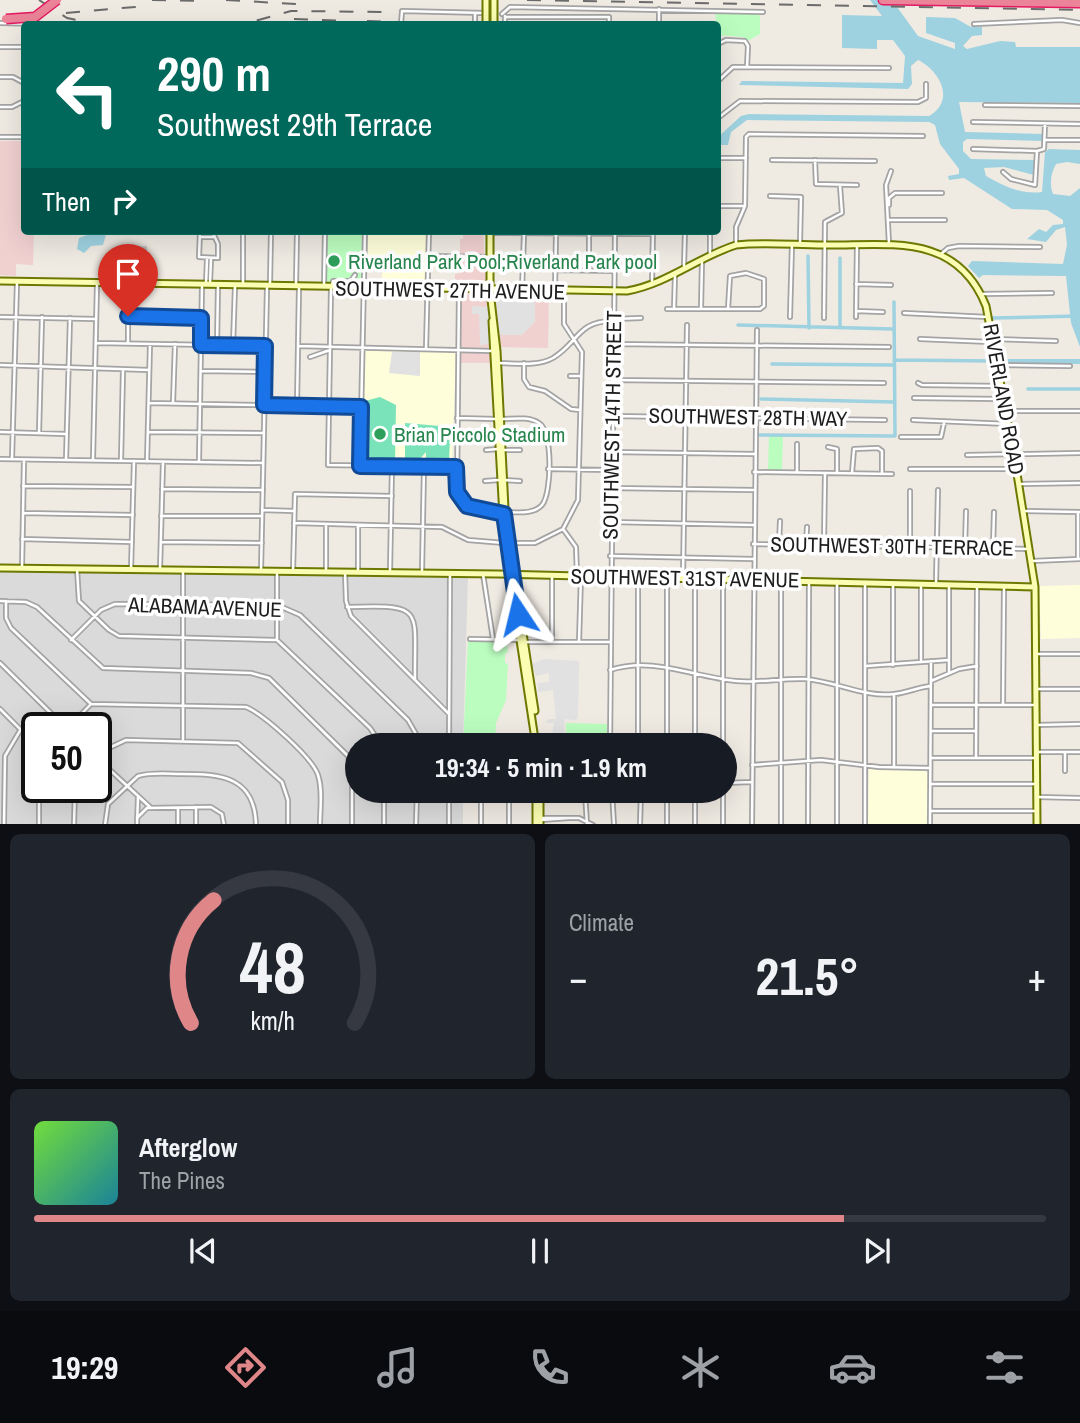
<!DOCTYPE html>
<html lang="en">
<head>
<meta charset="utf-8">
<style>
	body { margin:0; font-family:"Archivo Narrow",sans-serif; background:#20242c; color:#f1f3f6; height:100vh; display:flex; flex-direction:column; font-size:26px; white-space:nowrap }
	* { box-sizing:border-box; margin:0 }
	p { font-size:23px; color:#9ea1a6 }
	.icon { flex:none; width:38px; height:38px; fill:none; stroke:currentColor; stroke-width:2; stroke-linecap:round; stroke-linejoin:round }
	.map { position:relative; height:824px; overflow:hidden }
	.details { display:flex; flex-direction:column; gap:10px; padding:10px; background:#0d0f14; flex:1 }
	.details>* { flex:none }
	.hud { position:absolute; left:21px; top:21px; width:700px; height:214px; border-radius:7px; box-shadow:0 7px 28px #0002; background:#00695c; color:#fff; overflow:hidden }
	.speed { position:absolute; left:21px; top:712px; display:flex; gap:14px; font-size:35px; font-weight:700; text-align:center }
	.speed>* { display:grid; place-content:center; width:91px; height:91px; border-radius:50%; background:#171b24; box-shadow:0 7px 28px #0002; line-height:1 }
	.speed .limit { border:4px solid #111; border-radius:10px; background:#fff; color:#111 }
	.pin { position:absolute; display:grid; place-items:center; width:60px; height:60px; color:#fff; margin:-72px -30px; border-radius:50% 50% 50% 0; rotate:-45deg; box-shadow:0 0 7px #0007 }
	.pin .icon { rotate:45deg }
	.me { position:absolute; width:77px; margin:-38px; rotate:350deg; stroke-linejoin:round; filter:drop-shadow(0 0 5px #0008) }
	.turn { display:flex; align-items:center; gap:24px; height:147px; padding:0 21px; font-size:32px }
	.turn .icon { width:91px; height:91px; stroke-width:2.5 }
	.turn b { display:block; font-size:49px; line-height:60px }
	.then { display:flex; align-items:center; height:66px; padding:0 21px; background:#0003; gap:14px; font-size:26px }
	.big { font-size:52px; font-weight:700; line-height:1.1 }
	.details .tile { flex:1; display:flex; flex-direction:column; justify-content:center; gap:10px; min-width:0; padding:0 24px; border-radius:10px; background:#20242c }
	.details .dial { align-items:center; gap:0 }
	.dial svg { height:182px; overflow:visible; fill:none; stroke:#363941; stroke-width:7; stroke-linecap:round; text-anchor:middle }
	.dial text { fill:#f1f3f6; stroke:none }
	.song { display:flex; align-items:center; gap:21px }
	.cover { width:84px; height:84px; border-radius:10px; background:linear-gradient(135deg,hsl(100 70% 55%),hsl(190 70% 35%)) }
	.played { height:7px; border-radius:4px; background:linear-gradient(90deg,#df8689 80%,#363941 80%) }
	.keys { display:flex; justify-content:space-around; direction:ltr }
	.heat { display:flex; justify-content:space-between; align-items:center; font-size:38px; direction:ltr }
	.details .tiles { flex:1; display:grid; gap:10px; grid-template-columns:1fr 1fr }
	.tile:last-child { grid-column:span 2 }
	.trip { position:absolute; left:345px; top:733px; width:392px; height:70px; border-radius:35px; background:#171b24; box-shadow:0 7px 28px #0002; font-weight:700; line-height:70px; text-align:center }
	.tabs { display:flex; height:112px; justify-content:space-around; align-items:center; background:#090b0e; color:#9ea1a6 }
	.tabs .icon { width:49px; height:49px }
	.tabs .active { color:#df8689 }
	.tabs b { font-size:32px; color:#f1f3f6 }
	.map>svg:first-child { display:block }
</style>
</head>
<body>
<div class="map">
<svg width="1080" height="825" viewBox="0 0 1080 825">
	<rect width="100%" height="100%" fill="#efeae2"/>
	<path fill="#dbdada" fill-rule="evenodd" d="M0 570 468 576 463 745 357 746V791H463V824L0 825ZM37 728H96V788H37Z"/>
	<path fill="#f1d0d0" d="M0 141H24V231H34L33 265 16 264V276L0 275Z
		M464 231H483L491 363H460L461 295 455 285V274L460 273V239H463Z
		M494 293H549L548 348 498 347Z"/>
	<path fill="#fffedb" d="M367 231H426L425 282 423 285H382V270L366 269Z
		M365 350 456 352 452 465 362 464Z
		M1080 585V638L1041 639 1039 586Z
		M869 768 925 771 928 773V824H868Z"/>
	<path fill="#cbcbcb" d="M147 246V259L155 260V281L132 280 131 247Z"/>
	<path fill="#bbfdbf" d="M715 11 754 12 760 16V34L748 41 743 37 718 35Z
		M327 231H362L361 284H327Z
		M769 436H783L782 471 768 470Z
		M468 641H506L508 652 505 654V663L508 664 506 700 496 723 495 745 463 746Z
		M566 723 607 724V736L566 737Z"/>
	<path fill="#7ae3b9" d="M380 397 396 405 395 464H364L365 401Z
		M405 423 440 426 439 438 450 440 449 460H426V452L418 461H405Z"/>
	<path fill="#e1e1e1" d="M535 295V322L522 335H499L496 297Z
		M472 306 488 307 490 344 480 345 479 314H472Z
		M392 352H420V376L389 373Z
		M544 659 579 661 578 717 576 720 564 719 565 736 555 737 552 735 554 723H546L548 719H556L553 690 538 692V683L549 682V673L536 676 532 664Z"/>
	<path fill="#9fd2e0" d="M870 0H892L918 36 955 49V43L926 33V17L955 18 971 27H982V35L972 36 963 46 967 49 1000 41 1015 42 1016 47H1080V103L959 102 965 132 1043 134V141L967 139 963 142V151L971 159 1034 160V175L1004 167 984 168 986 176C1003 186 1022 195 1042 192L1045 152 1049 149 1080 150V164L1067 162 1056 164C1051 173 1049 184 1053 194L1070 196 1080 188V347L1071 323 1066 276 983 275 979 278 968 266 972 261 1063 264 1067 245 1065 227 1056 230 1046 242 1027 239 1039 229 1046 232 1053 225 1063 224V220L1047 210 1012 209 964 178 949 180 948 176 959 174V169L940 144 935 125 929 122 747 120 731 132 728 145H718V137L741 116 749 114 929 116C956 100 940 71 918 60L911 66 912 84 908 89 739 85 742 81 903 83 905 56 893 40H877V49L842 48V15L882 16Z
		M98 231H107L103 245 91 246 84 253 77 249 79 238Z
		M1001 359H1080V364L1001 363Z"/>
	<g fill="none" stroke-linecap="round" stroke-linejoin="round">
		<path stroke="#9fd2e0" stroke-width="3.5" d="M808 256 809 328
			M840 258V328
			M993 318 1080 316
			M738 325 893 329
			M894 360 994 361
			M772 364 894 365
			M1028 389H1080
			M761 399 894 402
			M758 435 895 436 894 302"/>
		<g stroke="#a4a4a4" stroke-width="6">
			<path id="street" d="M659 9V24
				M502 14 510 7 763 12
				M505 16V24
				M505 17H609V24
				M0 23 42 24
				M401 24 402 11 485 13
				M475 24V13
				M974 24 1062 20 1080 23
				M718 44 726 40 745 41 748 46 747 67
				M0 47H24
				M0 77H13L24 83
				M718 81 733 67 889 68
				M985 105 1080 106
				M0 107H12L24 101
				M718 118 740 101 918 102 926 98V84
				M973 122 1080 124
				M0 137H24
				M1046 140H1080
				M973 149 1037 151
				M718 158H746
				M772 160 875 161
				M815 160 816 184 857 185
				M1003 172 1011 179 1035 185 1037 151 1044 149 1045 124
				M770 196 801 197 800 243
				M889 205V198L895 193H942
				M718 206H745
				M888 220H945
				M200 231 199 257 218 258V244L212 231
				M490 233 653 234
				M200 237H213
				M736 244V227L745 206 746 137 749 134 923 136
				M889 244 886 185 891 171
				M710 254V231
				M941 254 948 248 959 246 1040 247
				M428 256 488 257
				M684 266 685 231
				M556 270 614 271
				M589 270V234
				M355 275 351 281H333L331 288 328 465 456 467
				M210 283 211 259
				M206 284 207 259
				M243 284V231
				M270 284 271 231
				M296 284 297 231
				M652 284 653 231
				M856 284 891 285
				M324 287 325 231
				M459 290 457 492C467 511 482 512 502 512
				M522 290 524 234
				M555 290 556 234
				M564 291V324L582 352 578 500 563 529 576 547 577 575
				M981 294 1052 293
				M667 309H760L764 306V279L746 273 730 276 728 309
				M674 309 675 274
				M701 309 702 261
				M856 311 883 312
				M904 313 988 317
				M128 316 201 318
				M0 317 95 319
				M790 317 792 244
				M856 317 857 244
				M824 318 825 222 842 213 840 186
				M614 319 641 318
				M920 339 991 342
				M993 339 1056 341
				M96 343 264 346
				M128 343V284
				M613 344 889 347
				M217 345 218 286
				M233 346 235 286
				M298 346 492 351
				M426 349 429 231
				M310 357 330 350
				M497 363C515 363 537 367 553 358 578 343 578 321 612 321
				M524 363V379L529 387 545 391 571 409 580 410
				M0 365 149 370
				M998 365 1070 366
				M201 371 264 372
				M570 376H580
				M612 380 884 383
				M918 383 922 385 1002 386
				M914 398 1001 399
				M149 403 361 407
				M173 403 175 344
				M297 405 299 288
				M1007 411H1080
				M612 416 885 420
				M457 418 496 419
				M501 419C513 419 528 416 539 423 553 432 552 493 542 505 533 515 517 512 506 512
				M913 420 1009 424
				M0 432 66 434
				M148 432 263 433
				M39 433 42 317
				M901 437H941L944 423
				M828 447 837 449V473
				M486 450 498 449
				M502 450H520
				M611 452 754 454
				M967 455 1080 453
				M0 459 263 463
				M12 459 17 282
				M93 459 97 284
				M66 460 70 318
				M121 461 123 370
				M199 461 202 286
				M147 462 150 344
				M360 466 365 231
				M548 469 611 470
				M910 469H1017
				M754 472 892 474
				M797 472V444
				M852 473 854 449 878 448 882 451V474
				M504 480 520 481
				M485 481 499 480
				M1019 484 1080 483
				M23 486 133 487
				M611 488 753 490
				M162 489 263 490
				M910 491V547
				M262 510 294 511
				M1024 511 1080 512
				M23 513 133 515
				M161 516H262
				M611 522 753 525
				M294 523 442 527 468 540 504 543
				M22 539 132 542
				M161 542 262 543
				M508 543H535L563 529
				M824 543 825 473
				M753 544 1030 549
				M779 544 780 521
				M806 545 807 527
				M993 547 994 512
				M965 548 966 511
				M610 556 753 559
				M1078 558V512
				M1032 561 1080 559
				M22 568 24 460
				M77 569 79 601 109 630 119 636 277 640 370 728 382 746
				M131 570 134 461
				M160 570 163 462
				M326 570V524
				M358 570V525
				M261 571 267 287
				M390 571 392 466
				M293 572 295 494 392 496
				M345 572 346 601 351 616 449 714
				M422 572 424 467
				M483 574 493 639
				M638 577V746
				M683 577 687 325
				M667 578V746
				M723 579V746
				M781 580V825
				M695 581V746
				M936 583 938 490
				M893 586V665
				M921 587V660
				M949 587V672
				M0 601 26 602 37 607 103 668 251 673 269 678 348 756 352 777V825
				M6 601V618L11 628 91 704
				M347 607C427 604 414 609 415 680
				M277 639V572
				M470 639 519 640
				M71 640 101 610 115 604 277 605 300 615 408 720 416 734 417 746
				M525 642H609
				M552 642V576
				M579 642 581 576
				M1037 654H1080
				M0 663 66 728
				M866 666 949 660
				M610 670C653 656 693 677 736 681 759 683 782 678 805 679 835 681 865 698 894 694 907 693 918 687 931 686
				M931 681 959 669 977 666
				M1037 689H1080
				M1003 704 1004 588
				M931 705H1036
				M0 709 37 746
				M1037 725 1080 724
				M68 728 91 704 246 707C263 714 312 757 318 775 323 790 320 809 320 825
				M931 731H976
				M183 739V571
				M540 740H610
				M449 746 450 573
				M610 746 615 231
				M1037 752H1080
				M96 757 150 807
				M931 758H1036
				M976 758 977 588
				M96 763 111 747 126 740 238 743 282 782 288 800V825
				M752 765 821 760 879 767 930 768
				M894 768V694
				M1065 771V752
				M724 783 752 782
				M931 784H1036
				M509 791V825
				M585 791 587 825
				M612 791 614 825
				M667 791V825
				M695 791V825
				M723 791V825
				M1037 797 1080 798
				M930 811H1036
				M137 818 147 808 211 807 222 814 224 825
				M539 818H579L593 825
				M541 820 569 818
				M4 825 5 756 21 729
				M39 825V788
				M74 825 75 788
				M105 825 108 804 138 776C152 772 168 774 182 774 220 774 255 776 256 825
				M137 825 138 797
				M178 825V808
				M196 825V807
				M384 825V791
				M416 825 417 791
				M449 825V791
				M481 825V791
				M640 825 641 791
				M752 825 757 330
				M808 825 809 581
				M837 825V581
				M865 825V582
				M930 825 931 661"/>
		</g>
		<g stroke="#6d7800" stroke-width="9">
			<path id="secondary" d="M490 231V291L497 351 507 548
				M0 281 627 291C667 284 698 257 736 245 765 242 794 245 823 245 888 246 956 231 986 306L1014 455 1035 587 1037 825
				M492 321 504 534 536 746
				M0 568 498 574 1035 587
				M518 616 521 620 535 711
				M536 825V791
				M540 825V791"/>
		</g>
		<g stroke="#e31961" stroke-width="11">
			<path id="highway" d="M883 0 1080 3"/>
		</g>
		<use href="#street" stroke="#fff" stroke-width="2.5"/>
		<use href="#secondary" stroke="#fbfdb2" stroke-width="5"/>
		<use href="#highway" stroke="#ec8499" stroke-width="8"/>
		<path stroke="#6b6b6b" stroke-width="2" stroke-dasharray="14 14" stroke-linecap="butt" d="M39 0 67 18 91 23 244 24 291 11 383 12
			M152 0 201 1
			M226 0 296 4
			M527 0 1080 10
			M66 13 146 6
			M294 19 347 21
			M367 21 395 22"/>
		<g stroke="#6d7800" stroke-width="9" stroke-linecap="butt">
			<path id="secondary-bridge" d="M486 21V0
				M494 21V0"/>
		</g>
		<g stroke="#e31961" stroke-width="11" stroke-linecap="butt">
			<path id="highway-bridge" d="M6 19 35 17 57 0"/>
		</g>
		<use href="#secondary-bridge" stroke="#fbfdb2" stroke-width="5"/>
		<use href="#highway-bridge" stroke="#ec8499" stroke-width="8"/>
	</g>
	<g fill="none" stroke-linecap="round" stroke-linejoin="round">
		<g stroke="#114b97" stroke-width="18">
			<path id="route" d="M128 316 201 318V345L265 346 264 405 361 407 360 466 456 467 457 492 467 506 504 514 518 614"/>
		</g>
		<use href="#route" stroke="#1a73e8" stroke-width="12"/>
	</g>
	<g fill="#2e9e5b" stroke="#fff" stroke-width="2.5">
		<circle cx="334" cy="261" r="7"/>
		<circle cx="380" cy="434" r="7"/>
	</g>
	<g text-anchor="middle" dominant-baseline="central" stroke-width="7" stroke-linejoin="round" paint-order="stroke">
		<g font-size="21" fill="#27864d" stroke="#fff" text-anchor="start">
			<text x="348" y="261">Riverland Park Pool;Riverland Park pool</text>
			<text x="394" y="434">Brian Piccolo Stadium</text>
		</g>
		<g font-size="21" fill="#1d1d1d" stroke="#fff">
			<text transform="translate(450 290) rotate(1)">SOUTHWEST 27TH AVENUE</text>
			<text transform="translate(1004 399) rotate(80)">RIVERLAND ROAD</text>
			<text transform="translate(748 417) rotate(1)">SOUTHWEST 28TH WAY</text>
			<text transform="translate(612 425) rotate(-89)">SOUTHWEST 14TH STREET</text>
			<text transform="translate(892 546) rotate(1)">SOUTHWEST 30TH TERRACE</text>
			<text transform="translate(685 578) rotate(1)">SOUTHWEST 31ST AVENUE</text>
			<text transform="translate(205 607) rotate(2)">ALABAMA AVENUE</text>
		</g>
	</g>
</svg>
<div class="speed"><div class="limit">50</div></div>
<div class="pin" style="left:128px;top:316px;background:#d93025"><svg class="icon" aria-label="arrive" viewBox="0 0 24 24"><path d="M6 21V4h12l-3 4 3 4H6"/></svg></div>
<svg class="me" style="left:518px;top:614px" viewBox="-20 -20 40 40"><path d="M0-17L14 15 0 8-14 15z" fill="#1a73e8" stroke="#fff" stroke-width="4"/></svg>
<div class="trip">19:34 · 5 min · 1.9 km</div>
<div class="hud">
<div class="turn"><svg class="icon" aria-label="left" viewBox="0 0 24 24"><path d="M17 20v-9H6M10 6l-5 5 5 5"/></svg><div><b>290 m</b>Southwest 29th Terrace</div></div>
<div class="then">Then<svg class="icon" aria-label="right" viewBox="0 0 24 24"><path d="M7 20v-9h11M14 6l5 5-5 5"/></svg></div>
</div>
</div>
<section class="details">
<div class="tiles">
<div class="tile dial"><svg viewBox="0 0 100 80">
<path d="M14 69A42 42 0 1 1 86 69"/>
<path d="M14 69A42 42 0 0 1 24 15" stroke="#df8689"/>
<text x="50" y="56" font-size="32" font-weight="700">48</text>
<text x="50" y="72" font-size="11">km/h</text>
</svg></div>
<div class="tile"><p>Climate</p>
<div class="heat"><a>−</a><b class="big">21.5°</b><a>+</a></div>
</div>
<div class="tile">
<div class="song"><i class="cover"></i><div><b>Afterglow</b><p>The Pines</p></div></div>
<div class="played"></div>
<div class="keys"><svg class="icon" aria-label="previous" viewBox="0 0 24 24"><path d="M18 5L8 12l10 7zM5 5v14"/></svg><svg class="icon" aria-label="pause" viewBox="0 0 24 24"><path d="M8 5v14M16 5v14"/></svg><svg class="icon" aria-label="next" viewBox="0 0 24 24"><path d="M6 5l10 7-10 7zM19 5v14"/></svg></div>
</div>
</div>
</section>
<nav class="tabs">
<b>19:29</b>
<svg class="icon active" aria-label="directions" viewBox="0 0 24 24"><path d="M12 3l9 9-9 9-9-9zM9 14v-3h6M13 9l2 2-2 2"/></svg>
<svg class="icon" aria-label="music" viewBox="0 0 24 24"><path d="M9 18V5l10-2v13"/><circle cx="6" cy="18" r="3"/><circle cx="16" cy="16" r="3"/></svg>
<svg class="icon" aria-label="phone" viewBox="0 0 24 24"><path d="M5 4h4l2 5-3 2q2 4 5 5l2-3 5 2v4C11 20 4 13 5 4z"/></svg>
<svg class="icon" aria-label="climate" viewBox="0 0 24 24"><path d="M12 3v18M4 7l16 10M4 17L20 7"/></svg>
<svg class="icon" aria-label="car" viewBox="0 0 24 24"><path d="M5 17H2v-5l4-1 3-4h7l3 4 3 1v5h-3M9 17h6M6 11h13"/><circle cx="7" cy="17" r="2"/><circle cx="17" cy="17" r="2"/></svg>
<svg class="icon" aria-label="filters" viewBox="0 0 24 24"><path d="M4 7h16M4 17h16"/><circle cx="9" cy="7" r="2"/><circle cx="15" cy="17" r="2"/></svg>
</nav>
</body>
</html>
